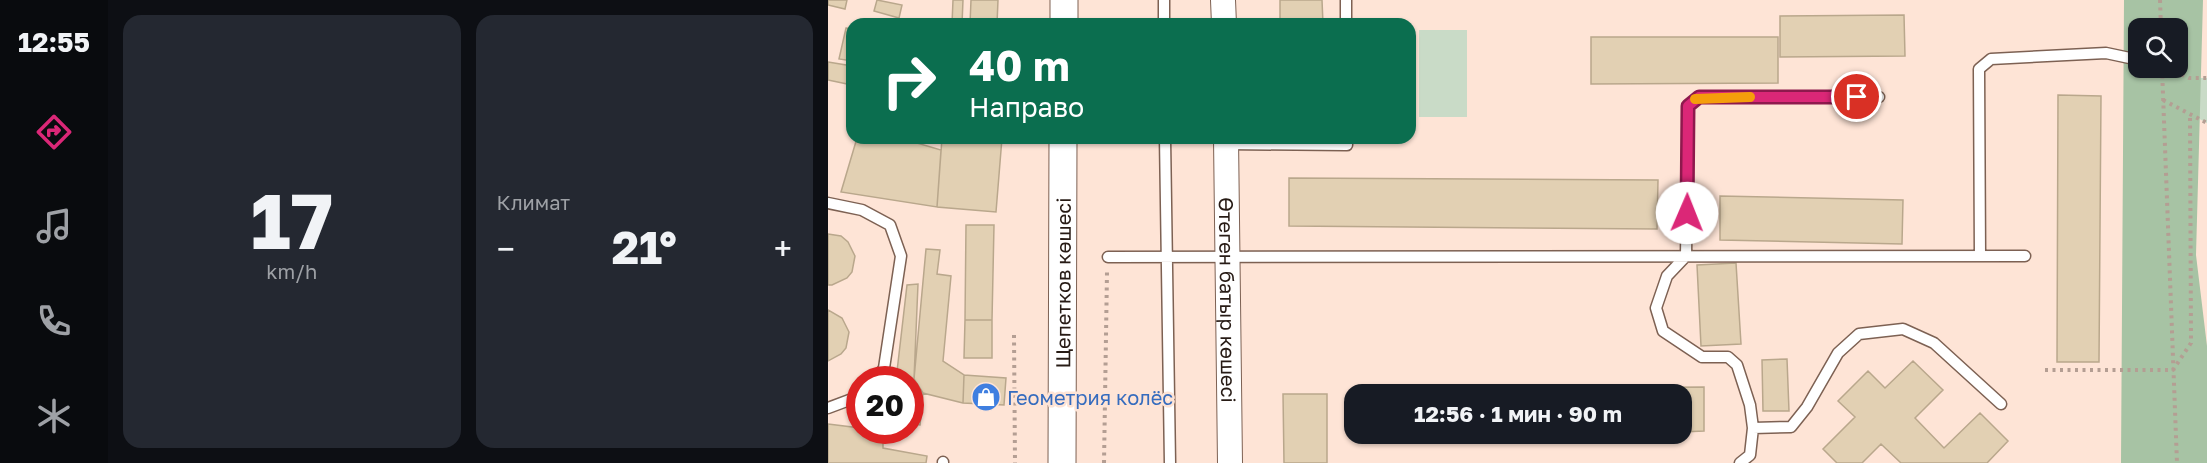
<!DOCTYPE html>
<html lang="ru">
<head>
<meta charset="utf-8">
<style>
	body { margin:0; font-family:"Golos Text",sans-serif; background:#242831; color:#f1f3f6; height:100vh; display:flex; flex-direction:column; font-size:22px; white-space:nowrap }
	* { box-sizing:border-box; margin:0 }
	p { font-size:20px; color:#9ea1a6 }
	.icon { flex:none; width:33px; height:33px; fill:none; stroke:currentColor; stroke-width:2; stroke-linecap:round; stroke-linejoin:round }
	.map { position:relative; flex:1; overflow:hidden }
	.sheet { display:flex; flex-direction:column; gap:15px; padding:15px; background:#0d0f14; width:720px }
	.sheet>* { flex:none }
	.banner { position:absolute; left:18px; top:18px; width:570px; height:126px; border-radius:18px; box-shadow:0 2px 4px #0004; background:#0b6e4f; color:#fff; overflow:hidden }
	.buttons { position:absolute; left:1300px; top:18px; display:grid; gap:12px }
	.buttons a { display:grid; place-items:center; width:60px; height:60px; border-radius:12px; background:#171b24; box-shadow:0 2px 4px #0004; font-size:30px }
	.speed { position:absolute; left:18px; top:366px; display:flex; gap:12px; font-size:30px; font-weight:700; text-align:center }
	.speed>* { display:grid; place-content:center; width:78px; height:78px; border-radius:50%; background:#171b24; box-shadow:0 2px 4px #0004; line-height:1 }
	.speed .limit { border:9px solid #d22; background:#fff; color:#111 }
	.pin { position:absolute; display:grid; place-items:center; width:51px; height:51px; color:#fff; margin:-26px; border:3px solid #fff; border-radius:50%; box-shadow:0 2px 6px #0007 }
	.me { position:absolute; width:66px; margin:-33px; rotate:1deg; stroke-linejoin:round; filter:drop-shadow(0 0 4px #0008) }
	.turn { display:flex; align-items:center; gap:21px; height:126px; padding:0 24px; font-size:27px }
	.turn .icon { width:78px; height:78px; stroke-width:2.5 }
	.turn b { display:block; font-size:42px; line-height:51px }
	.big { font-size:45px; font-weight:700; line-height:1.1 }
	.sheet .widget { flex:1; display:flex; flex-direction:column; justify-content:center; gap:9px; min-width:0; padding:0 21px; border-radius:18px; background:#242831 }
	.sheet .dial { align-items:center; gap:0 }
	.dial b { font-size:78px; line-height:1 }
	.heat { display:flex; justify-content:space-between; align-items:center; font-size:33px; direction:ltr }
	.sheet .tiles { flex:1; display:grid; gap:15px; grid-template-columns:repeat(2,1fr) }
	.trip { position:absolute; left:516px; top:384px; width:348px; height:60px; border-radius:18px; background:#171b24; box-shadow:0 2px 4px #0004; font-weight:700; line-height:60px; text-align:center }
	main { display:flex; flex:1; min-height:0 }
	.menu { display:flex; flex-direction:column; width:108px; justify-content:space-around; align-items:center; background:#090b0e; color:#9ea1a6 }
	.menu .icon { width:42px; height:42px }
	.menu .on { color:#db2777 }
	.menu b { font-size:27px; color:#f1f3f6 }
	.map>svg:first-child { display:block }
</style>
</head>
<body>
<main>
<nav class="menu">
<b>12:55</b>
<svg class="icon on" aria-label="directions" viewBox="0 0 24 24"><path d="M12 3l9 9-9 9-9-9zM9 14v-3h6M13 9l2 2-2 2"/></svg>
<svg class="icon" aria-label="music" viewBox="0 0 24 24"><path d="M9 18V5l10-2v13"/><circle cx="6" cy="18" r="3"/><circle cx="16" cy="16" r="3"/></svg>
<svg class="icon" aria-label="phone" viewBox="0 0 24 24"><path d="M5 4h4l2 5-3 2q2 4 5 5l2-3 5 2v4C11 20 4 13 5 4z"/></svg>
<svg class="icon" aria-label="climate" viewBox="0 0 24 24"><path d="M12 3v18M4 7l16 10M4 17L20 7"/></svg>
</nav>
<section class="sheet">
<div class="tiles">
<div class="widget dial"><b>17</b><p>km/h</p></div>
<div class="widget"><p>Климат</p>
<div class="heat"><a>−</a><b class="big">21°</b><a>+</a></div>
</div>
</div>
</section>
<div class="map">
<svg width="1379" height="463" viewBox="0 0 1379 463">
	<rect width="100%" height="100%" fill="#fee4d6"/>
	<path fill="#c9dbc7" d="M591 30H639V117H591Z
		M1361 78H1379V123L1362 114Z"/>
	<path fill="#a7c3a4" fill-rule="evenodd" d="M1296 0H1375L1368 255 1379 346V463H1293ZM1311 28H1350V68H1311Z"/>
	<path fill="#e2d0b3" stroke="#b9a78c" stroke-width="1.5" d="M0 0H19L17 9 0 5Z
		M49 0 74 5 71 18 46 11Z
		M125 0H135L134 24H124Z
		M143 0H170L169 24H142Z
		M452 0H494L495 24H452Z
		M1076 15 1077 56 952 57V16Z
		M18 28 24 29V61L11 59Z
		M763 37H950V83L763 84Z
		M0 62 24 66V85L0 80Z
		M1230 95 1273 96 1271 362H1229Z
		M29 138H72L113 150 109 207 13 192Z
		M114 138H174L168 212 109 207Z
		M461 178 830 180 829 229 461 226Z
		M892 196 1075 200 1074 244 892 240Z
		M138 225H166L164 320H137Z
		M0 234 13 236 20 242 27 256 24 272 19 278 4 285H0Z
		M98 249 112 250 109 274 123 276 115 361 136 375 135 403 95 393 86 379Z
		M908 263 913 344 873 346 869 265Z
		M90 284 86 379 95 393 92 425 82 424V380H68L79 285Z
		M0 310 14 318 21 332 18 348 13 354 0 361Z
		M137 320H164V358H136Z
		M959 359 961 411H935L934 360Z
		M1085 361 1115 390 1087 418 1116 448 1152 413 1180 441 1159 463H1073L1053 444 1034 463H1009L995 449 1027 417 1010 401 1040 371 1057 388Z
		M136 375 178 378 176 405 135 403Z
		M876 387V431L854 432V394H562V389Z
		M455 394H499V463H456Z
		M0 424 32 428V430L55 431V448L99 456 98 463H0Z"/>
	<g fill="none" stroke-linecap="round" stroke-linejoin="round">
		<g stroke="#7d6153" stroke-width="13">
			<path id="service" d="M336 0V24
				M518 0V24
				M337 138 342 463
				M398 144 519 145V138
				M0 203 34 210 62 225 73 256 56 368 48 380
				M1152 256 1151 69 1163 59 1278 53 1311 60
				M280 257 1197 256
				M0 408 32 396
				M925 428 963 427 979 407 1010 353 1031 334 1075 329 1106 343 1173 404
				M115 462V463
				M912 463 922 455 925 428 922 405 909 365 900 357H874L835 331 828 308 839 276 858 256 860 106 871 97H1051"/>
		</g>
		<g stroke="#7d6153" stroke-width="26">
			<g id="tertiary">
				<path d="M395 0 396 24"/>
				<path id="s1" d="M398 138 402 463"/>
			</g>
		</g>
		<g stroke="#7d6153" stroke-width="29">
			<g id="secondary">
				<path d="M236 24V0"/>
				<path id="s2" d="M234 463 235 138"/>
			</g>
		</g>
		<path stroke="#b49e93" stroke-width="4" stroke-dasharray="3 4.5" stroke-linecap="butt" d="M1332 0 1333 28
			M1334 68 1349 463
			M1340 68 1361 78H1379
			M1335 100 1379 123
			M186 335 187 463
			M1217 370H1345L1363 343 1362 114
			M276 463 279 272"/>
		<use href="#service" stroke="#fff" stroke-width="10"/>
		<use href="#tertiary" stroke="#fff" stroke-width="24"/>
		<use href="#secondary" stroke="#fff" stroke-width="27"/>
	</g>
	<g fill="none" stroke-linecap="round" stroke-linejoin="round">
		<g stroke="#8e194d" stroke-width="15">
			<path id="route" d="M859 213 860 106 871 97H1029"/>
		</g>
		<use href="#route" stroke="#db2777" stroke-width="10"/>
		<path stroke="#f59e0b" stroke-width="10" d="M867 99 922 97"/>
	</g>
	<defs>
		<g id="shop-disc" transform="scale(1.5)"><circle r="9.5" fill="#3f7fe0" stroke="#fee4d6"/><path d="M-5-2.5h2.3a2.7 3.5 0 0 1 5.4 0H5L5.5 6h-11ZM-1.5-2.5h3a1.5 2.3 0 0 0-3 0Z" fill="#fff"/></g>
	</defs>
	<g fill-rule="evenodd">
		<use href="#shop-disc" x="158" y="397"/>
	</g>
	<g text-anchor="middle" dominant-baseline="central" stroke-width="5" stroke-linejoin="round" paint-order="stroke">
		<g font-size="20" fill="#271b15" stroke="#fee4d6">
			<text stroke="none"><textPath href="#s2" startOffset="180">Щепетков көшесі</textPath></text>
			<text stroke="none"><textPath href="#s1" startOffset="162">Өтеген батыр көшесі</textPath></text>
		</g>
		<g font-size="20" fill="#366cbe" stroke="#fee4d6" text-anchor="start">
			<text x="179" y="397">Геометрия колёс</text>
		</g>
	</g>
</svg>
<div class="buttons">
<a><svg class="icon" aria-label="search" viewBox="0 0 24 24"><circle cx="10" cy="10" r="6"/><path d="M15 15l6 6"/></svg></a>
</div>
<div class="speed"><div class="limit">20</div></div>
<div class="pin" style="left:1029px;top:97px;background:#d93025"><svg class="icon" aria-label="arrive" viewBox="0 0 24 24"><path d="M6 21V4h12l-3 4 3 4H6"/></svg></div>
<svg class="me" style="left:859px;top:213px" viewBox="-20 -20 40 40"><circle r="19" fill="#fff"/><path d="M0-13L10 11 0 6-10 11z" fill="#db2777"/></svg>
<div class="trip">12:56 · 1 мин · 90 m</div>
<div class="banner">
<div class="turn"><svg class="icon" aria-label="right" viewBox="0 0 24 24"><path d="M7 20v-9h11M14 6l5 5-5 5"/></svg><div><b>40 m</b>Направо</div></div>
</div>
</div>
</main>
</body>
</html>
